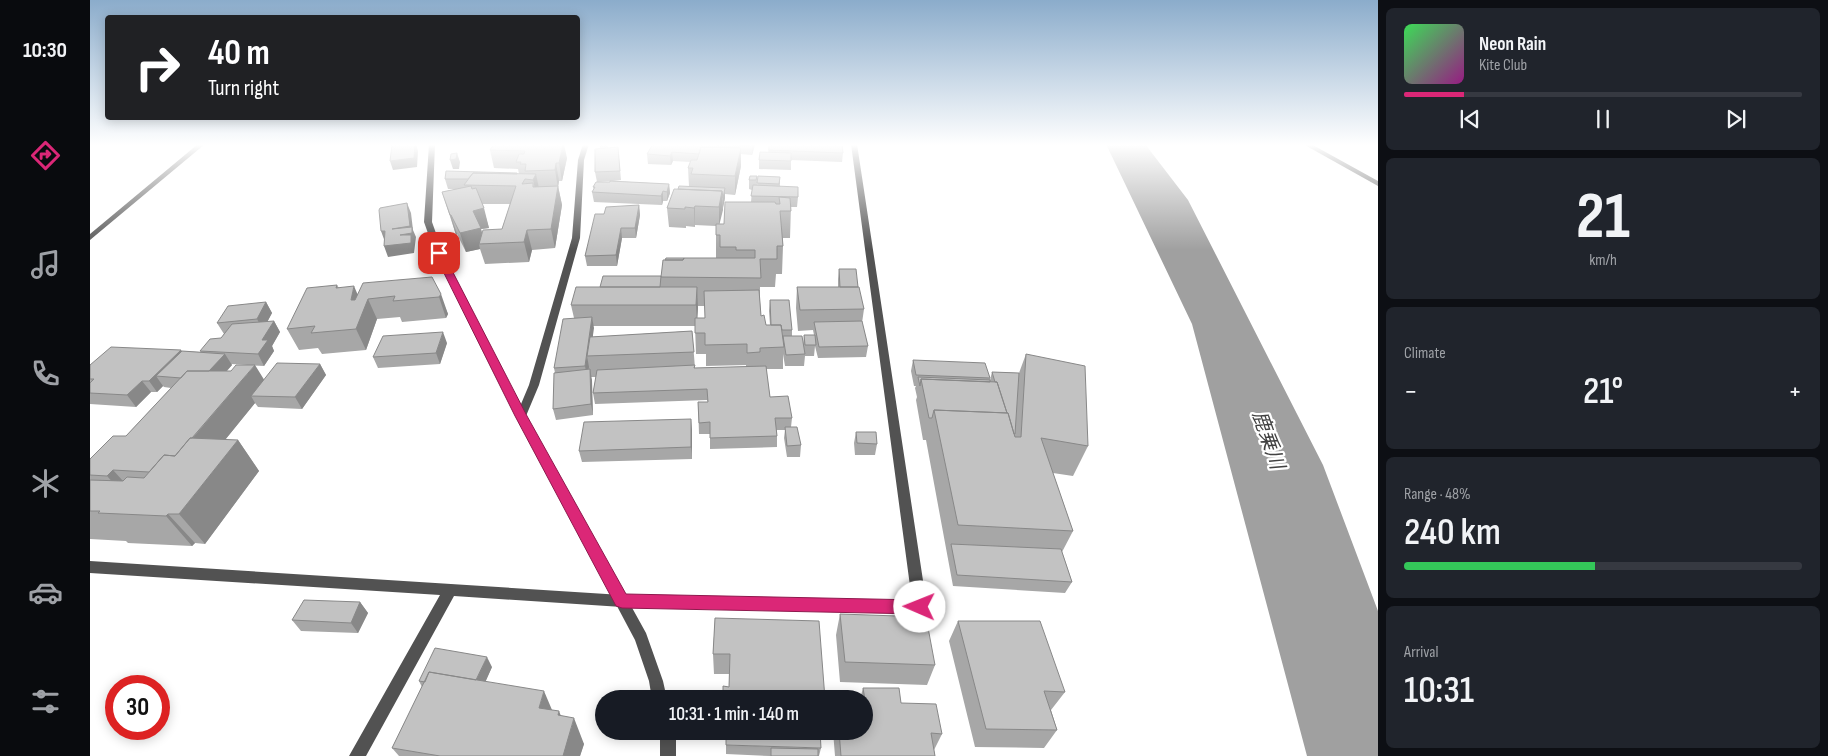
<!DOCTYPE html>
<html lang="en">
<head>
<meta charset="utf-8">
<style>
	body { margin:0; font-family:"Sofia Sans Condensed","Noto Sans JP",sans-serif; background:#20242c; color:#f1f3f6; height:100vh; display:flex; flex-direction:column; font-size:19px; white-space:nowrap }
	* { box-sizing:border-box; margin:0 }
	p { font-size:16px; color:#9ea1a6 }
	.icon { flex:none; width:28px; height:28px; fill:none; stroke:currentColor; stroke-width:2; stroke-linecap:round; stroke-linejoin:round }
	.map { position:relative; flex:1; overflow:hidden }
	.panel { display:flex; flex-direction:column; gap:8px; padding:8px; background:#0d0f14; width:450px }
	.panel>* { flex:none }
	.guide { position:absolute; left:15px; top:15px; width:475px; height:105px; border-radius:5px; box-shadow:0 2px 12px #0003; background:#202124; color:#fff; overflow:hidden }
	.speed { position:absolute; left:15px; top:675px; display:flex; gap:10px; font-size:25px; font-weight:700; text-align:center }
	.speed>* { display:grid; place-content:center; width:65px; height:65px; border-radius:50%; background:#171b24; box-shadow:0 2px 12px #0003; line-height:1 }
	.speed .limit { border:8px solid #d22; background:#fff; color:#111 }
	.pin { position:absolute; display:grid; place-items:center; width:42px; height:42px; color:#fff; margin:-21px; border-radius:10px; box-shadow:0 2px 8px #0006 }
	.me { position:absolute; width:55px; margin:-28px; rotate:271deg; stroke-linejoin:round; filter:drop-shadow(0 0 4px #0008) }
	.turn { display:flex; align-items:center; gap:18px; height:105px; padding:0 20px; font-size:22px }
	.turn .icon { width:65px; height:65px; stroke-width:2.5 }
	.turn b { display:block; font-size:35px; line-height:42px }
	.big { font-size:38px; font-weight:600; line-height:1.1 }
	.panel .widget { flex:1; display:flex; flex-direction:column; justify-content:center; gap:8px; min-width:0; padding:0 18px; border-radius:8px; background:#20242c }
	.panel .dial { align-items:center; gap:0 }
	.dial b { font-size:65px; line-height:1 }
	.song { display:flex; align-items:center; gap:15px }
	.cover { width:60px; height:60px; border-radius:8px; background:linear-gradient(135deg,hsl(130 70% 55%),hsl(310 70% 35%)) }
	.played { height:5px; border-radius:2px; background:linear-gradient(90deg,#db2777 15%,#363941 15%) }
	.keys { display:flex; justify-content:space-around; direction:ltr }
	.heat { display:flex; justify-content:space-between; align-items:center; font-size:28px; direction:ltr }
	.charge { height:8px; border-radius:4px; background:linear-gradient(90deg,#34c759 48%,#363941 0) }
	.trip { position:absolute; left:505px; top:690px; width:278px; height:50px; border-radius:25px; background:#171b24; box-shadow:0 2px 12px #0003; font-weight:600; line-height:50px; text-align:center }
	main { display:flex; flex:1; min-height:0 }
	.menu { display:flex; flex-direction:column; width:90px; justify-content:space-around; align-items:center; background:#090b0e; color:#9ea1a6 }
	.menu .icon { width:35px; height:35px }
	.menu .selected { color:#db2777 }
	.menu b { font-size:22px; color:#f1f3f6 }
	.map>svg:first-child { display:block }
</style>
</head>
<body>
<main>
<nav class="menu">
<b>10:30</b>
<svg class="icon selected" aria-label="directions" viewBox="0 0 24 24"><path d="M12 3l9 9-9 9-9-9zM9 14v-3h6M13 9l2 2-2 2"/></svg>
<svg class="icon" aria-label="music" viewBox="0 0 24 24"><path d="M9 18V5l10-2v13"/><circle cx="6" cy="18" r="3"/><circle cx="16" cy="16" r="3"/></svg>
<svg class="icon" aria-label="phone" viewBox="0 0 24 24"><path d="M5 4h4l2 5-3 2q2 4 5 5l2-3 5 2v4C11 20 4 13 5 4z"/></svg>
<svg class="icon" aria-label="climate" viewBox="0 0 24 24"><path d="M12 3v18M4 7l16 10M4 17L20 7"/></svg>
<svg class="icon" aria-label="car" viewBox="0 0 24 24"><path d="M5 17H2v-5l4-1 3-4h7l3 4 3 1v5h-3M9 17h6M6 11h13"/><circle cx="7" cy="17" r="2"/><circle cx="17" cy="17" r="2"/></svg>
<svg class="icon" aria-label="filters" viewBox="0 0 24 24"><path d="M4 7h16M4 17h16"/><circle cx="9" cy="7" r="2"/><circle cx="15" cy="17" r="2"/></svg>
</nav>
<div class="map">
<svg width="1288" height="756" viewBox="0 0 1288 756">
	<rect width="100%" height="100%" fill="#fff"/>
	<path fill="#a0a0a0" d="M1016 144H1055L1098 200 1233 465 1288 611V756H1217L1102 324Z"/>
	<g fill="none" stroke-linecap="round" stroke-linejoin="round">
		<path fill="#525252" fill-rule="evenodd" d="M108 144H115L0 240V234Z
			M493 144H499L494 160 490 238 449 385 436 416 435 419H427L426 416 439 385 482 238 488 160Z
			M761 144H767L837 607 835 611 830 613 532 607 364 596 276 756H259L350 595 0 573V561L532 595 822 601Z"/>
		<path fill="#525252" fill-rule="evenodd" d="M339 144H345L342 222 353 253 436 416 556 633 573 681 577 699H562L559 681 545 640 426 416 345 253 334 222Z
			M1213 144H1221L1288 181V186Z
			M570 731H586V756H570Z"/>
	</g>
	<path fill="#a7a7a7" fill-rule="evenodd" d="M404 144 477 158 472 181H469L468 186 472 205 465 248 442 250 439 262 395 264 390 249 376 252 367 234 366 235 352 192 367 189H358L355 179 429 174 428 169 404 168 400 150ZM392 204H420L412 229 392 233 391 229 399 228Z
		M509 144H518V148L528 147 531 180 523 181 579 184 580 193 577 201H573L572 205 504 202 502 192 504 190 503 187 507 182 505 172 510 148ZM520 181V182H508Z
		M563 144H665L662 155 651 154V166L645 195 635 194V198L629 224H634L661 202 662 190 659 189V180L667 176V186L668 176 690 177V186L708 197 707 207H701L700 238H693V246L692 274H686L685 287H670V301L671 316 676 325H680L679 311 680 300 702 330V336L713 345 714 335H724L723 330 708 331 706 308 707 287H748V279L749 269 768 287 774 309 772 323 778 346 776 357 728 358 725 346 724 356H715L714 366H695L693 354V369H676L680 397 702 418 701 427 711 445 710 457H697L694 438 695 430H687V447L620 449V434H609L608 402H618L617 400 505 404 503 393 506 377H501L503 415 466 420 463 409 465 373 464 368 484 318 481 305 510 287 571 276 626 258V226L605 225V227L596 226V228L579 227 577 208 588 189 599 186 598 168 601 162 583 161 581 165 558 164 557 154ZM608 306H615V318H607ZM503 326H605L606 354H616V366L656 365V367L605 368 602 331 503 337Z
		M679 144 753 153 752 162 701 160V170L669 169V160L678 153Z
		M549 205 550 215 546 238H532L527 266H497L495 256Z
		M342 277 358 314 356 318 312 322 310 317 287 319 276 350 232 354 228 348 209 350 197 329 247 285 249 288 268 294Z
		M176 302 182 313 177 322 184 321 190 332 182 346 184 351 174 366 141 364 142 365 137 371 174 380 230 364 236 375 212 409 168 407 165 403 135 440H148L169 471 115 544 105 543 102 546 38 543 36 541 0 539V459L36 436 81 388 74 387 73 386 67 392H61L46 407 0 404V365L91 350 92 351 111 352 110 351 131 338 134 334 127 323Z
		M357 343 350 364 288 368 283 357Z
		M936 354 998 446 983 476 963 473 983 531 972 552 982 582 975 593 863 586 836 440H833L826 400 827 397 825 388 826 386H824L821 371 823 360 900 378V380L902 372 929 373Z
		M601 419 602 459 492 462 489 451Z
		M766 432 787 444 785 455H765L764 443Z
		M270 602 278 613 268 633 211 631 202 620Z
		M750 614 845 665 837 685 750 682 746 635Z
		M625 618 735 699 639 687V674H624L623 654Z
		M868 621 975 692 961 710 967 730 954 748 885 747 859 641Z
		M402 667 395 682 462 710 471 716 494 744 490 756H309L302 748 332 687 329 681Z
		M773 688 811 703 852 734 844 750 845 756H745L743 731H774V699H770Z
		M636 745 731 748 729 756H680L636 754Z"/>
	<path fill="#888" d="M325 144H326L328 151 327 167 303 170 300 161Z
		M473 144H474L477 158 472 181 469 163Z
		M662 144 665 145 662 155Z
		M651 148V166L645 195V176Z
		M582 152 583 161 581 165 580 156Z
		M367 153 370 162 369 169H363L360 160Z
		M466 163 469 181 468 188 465 170Z
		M446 174 450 193 447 198 443 180Z
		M579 184 580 193 577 201V192Z
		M468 186 472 205 465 248 461 229Z
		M635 188V198L633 208V198Z
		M573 191V201L572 205 571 196Z
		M632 191 633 210 629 226V207Z
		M317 203 321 213 323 230 326 237 324 253 298 257 294 246Z
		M549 205 550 215 546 238 545 228Z
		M605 206V227L604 208Z
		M394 208 399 228 391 229 395 244H389L390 249 376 252 370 233 383 211Z
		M360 215H361L367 234 366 235Z
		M531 228 532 238 527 266 526 255Z
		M437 230 442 250 439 262 434 242Z
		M291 231H295V242Z
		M264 286 273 307 278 299 287 319 276 350 266 329 261 300Z
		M607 287 608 308 607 326 606 305Z
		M351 294 358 314 356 318 349 297Z
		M176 302 182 313 173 330 167 319Z
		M502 317 504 328 500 356H497Z
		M184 321 190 332 182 346 184 351 174 366 168 354 172 340Z
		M353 332 357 343 350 364 346 353Z
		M91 350 99 361 66 376 73 386 67 392 59 381Z
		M135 354 142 365 118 391 110 379Z
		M497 356 499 367 497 377 495 366Z
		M230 364 236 375 212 409 205 397Z
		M165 365 178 386 161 396 165 403 91 494 73 473Z
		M500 369 502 380 503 415 501 404Z
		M52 381 61 392 46 407 37 395Z
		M601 419 602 430V459L601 447Z
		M148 440 169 471 115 544 89 514Z
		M23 470 43 492 37 498 17 476Z
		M78 514 105 543 102 546 76 516Z
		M270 602 278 613 268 633 261 623Z
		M397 657 402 667 387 701 381 691Z
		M454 691 465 717 449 708Z
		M469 711 479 736 484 718 494 744 490 756H473L468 715Z"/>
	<path fill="#c2c2c2" stroke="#888" d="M325 144 324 158 300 161 302 145Z
		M404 144H473L469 163H466L465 170 435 171 436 164H430L431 162H426L429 154H434L435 151 400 150Z
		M563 144H629L628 147H611L609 154 582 152 580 156 557 154Z
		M637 144H662V146Z
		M679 144H752L753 153 679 150Z
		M528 147 530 171 505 172V149Z
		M611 147 651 148 645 176 601 174 603 168H598L601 160H607Z
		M670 152 701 153V161L669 160Z
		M367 153 366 159 360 160 361 154Z
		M356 171 427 173V174L383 173 378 179H355Z
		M383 173 446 174 443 180 435 179 432 184 443 183V187L468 186 461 229 437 230 434 242 389 244 393 230 412 229 426 186 374 185Z
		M660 176H667L666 180H659Z
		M668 176 690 177 689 184 667 183Z
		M520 181 579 184 577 192 573 191 571 196 502 192 505 187H503L506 182H520Z
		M663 185 708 187V197L661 196Z
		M381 186 382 189 386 188 394 208 383 211 391 228 370 233 361 215H360L352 192Z
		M589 186 635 188 633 198 632 191 588 189Z
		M584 189 632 191 629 207 605 206 604 208 595 207V209L577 208Z
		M689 197 700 198 701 211H690L693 246H687V259H670L671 278 571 277 573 260H593L594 258H665V250H646V247H630V235H626V224H634L635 202H685L686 204H690Z
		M317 203 320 226 302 229 322 227V233L310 235H321V243L294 246 295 231H291L289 210 290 208Z
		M549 205 545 228H531L526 255 495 256 505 214H514L516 207Z
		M576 258H594L593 260H575Z
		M749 269H766L768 287H750Z
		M513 276H571L570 287H510Z
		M342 277 351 294 349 297 303 301 305 296 278 299 266 329 221 333 225 326 197 329 217 288 247 285 246 288 264 286 261 300H265L273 283Z
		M486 287H607L606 305H481Z
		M707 287H769L774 309 710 310Z
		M669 290 671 316 674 315 676 325H691L694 347 670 348V352L657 353V344L615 345V333H605V318H615L614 291Z
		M680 300H699L702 330H692L691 325H681Z
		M176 302 167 319 127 323 138 306Z
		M502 317 495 366 464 368 473 319Z
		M184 321 172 340H178L168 354 110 351 120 339 131 338 142 324Z
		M772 321 778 346 729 347 724 322Z
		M602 331 604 352 497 356 500 337Z
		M353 332 346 353 283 357 293 336Z
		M714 335H725L726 345H715Z
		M693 336H712L715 354 696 355Z
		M21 347 91 350 59 381H52L37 395 0 393V383L4 379H0V365Z
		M92 351 135 354 119 371H97L91 378 66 376Z
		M936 354 995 366 998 446 951 438 983 531 868 525 844 410 918 413 925 437H931Z
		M823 360 895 363 900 378 826 375Z
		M187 363 230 364 205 397 161 396Z
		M146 365H165L102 438H100L85 456 74 455 59 472 23 470 17 476 0 475V459L23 436H36L97 371H141Z
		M605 365 604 368 676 366 680 397 698 396 702 418H685L687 436 620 438V422L609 423 608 402H618L617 389 503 393 507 370Z
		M500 369 501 404 463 409 464 373Z
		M902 372 929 373 925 434H924L918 413H917L907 382H905Z
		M828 377 900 380V382L831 379 830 386Z
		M831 379 907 382 917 413 844 410 842 418H839Z
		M601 419V447L489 451 494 422Z
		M695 427H707L711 445 697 446Z
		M766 432H786L787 444 767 443Z
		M100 438 148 440 89 514H78L76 516 8 513 10 511H0V480L33 481 37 477 54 478 74 455 85 456Z
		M861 544 971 549 982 582 867 575Z
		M214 600 270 602 261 623 202 620Z
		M750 614 836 617 845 665 755 662Z
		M625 618 729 621 735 699H633V686L639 687 640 654H623Z
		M868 621H950L975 692 954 691 967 730 896 729Z
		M345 648 397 657 386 680 339 672 335 682 329 681Z
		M339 672 454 691 449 708 469 711 468 715 484 718 473 756H350L302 748Z
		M773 688H809L811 703 846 704 852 734 841 733 845 756H751L749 731H774V700H775Z
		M636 731H730L731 748 636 745Z
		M681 748 728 749V756H681Z"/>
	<linearGradient id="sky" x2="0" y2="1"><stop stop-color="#8baccb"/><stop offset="0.58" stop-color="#fff"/><stop offset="1" stop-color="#fff" stop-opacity="0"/></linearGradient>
	<rect width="1288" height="250" fill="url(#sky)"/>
	<path fill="#db2777" stroke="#8e194d" d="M349 250 353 253 437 416 536 594 830 600 835 602 838 607 835 612 830 614 532 608 526 606 425 416 344 253Z"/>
	<g text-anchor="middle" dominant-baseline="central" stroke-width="4.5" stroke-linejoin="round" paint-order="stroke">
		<g font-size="20" font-style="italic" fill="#414141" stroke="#fff">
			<text transform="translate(1178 440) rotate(71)">鹿乗川</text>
		</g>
	</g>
</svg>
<div class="speed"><div class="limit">30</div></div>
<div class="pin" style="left:349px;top:253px;background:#d93025"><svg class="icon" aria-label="arrive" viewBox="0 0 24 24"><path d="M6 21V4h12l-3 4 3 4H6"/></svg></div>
<svg class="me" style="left:830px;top:607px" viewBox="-20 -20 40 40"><circle r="19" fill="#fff"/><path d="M0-13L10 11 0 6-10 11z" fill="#db2777"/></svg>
<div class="trip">10:31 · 1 min · 140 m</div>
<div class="guide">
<div class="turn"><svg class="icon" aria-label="right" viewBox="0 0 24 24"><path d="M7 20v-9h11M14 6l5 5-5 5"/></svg><div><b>40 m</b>Turn right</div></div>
</div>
</div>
<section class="panel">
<div class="widget">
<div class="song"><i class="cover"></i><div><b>Neon Rain</b><p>Kite Club</p></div></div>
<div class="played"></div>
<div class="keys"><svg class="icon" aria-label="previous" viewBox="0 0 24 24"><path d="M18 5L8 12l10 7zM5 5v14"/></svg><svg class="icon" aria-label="pause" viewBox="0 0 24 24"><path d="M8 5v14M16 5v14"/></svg><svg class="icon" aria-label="next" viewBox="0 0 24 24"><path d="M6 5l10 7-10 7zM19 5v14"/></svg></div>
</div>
<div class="widget dial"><b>21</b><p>km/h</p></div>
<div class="widget"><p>Climate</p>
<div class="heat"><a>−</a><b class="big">21°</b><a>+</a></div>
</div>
<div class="widget"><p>Range · 48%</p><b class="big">240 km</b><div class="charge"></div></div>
<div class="widget"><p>Arrival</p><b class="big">10:31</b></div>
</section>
</main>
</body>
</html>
